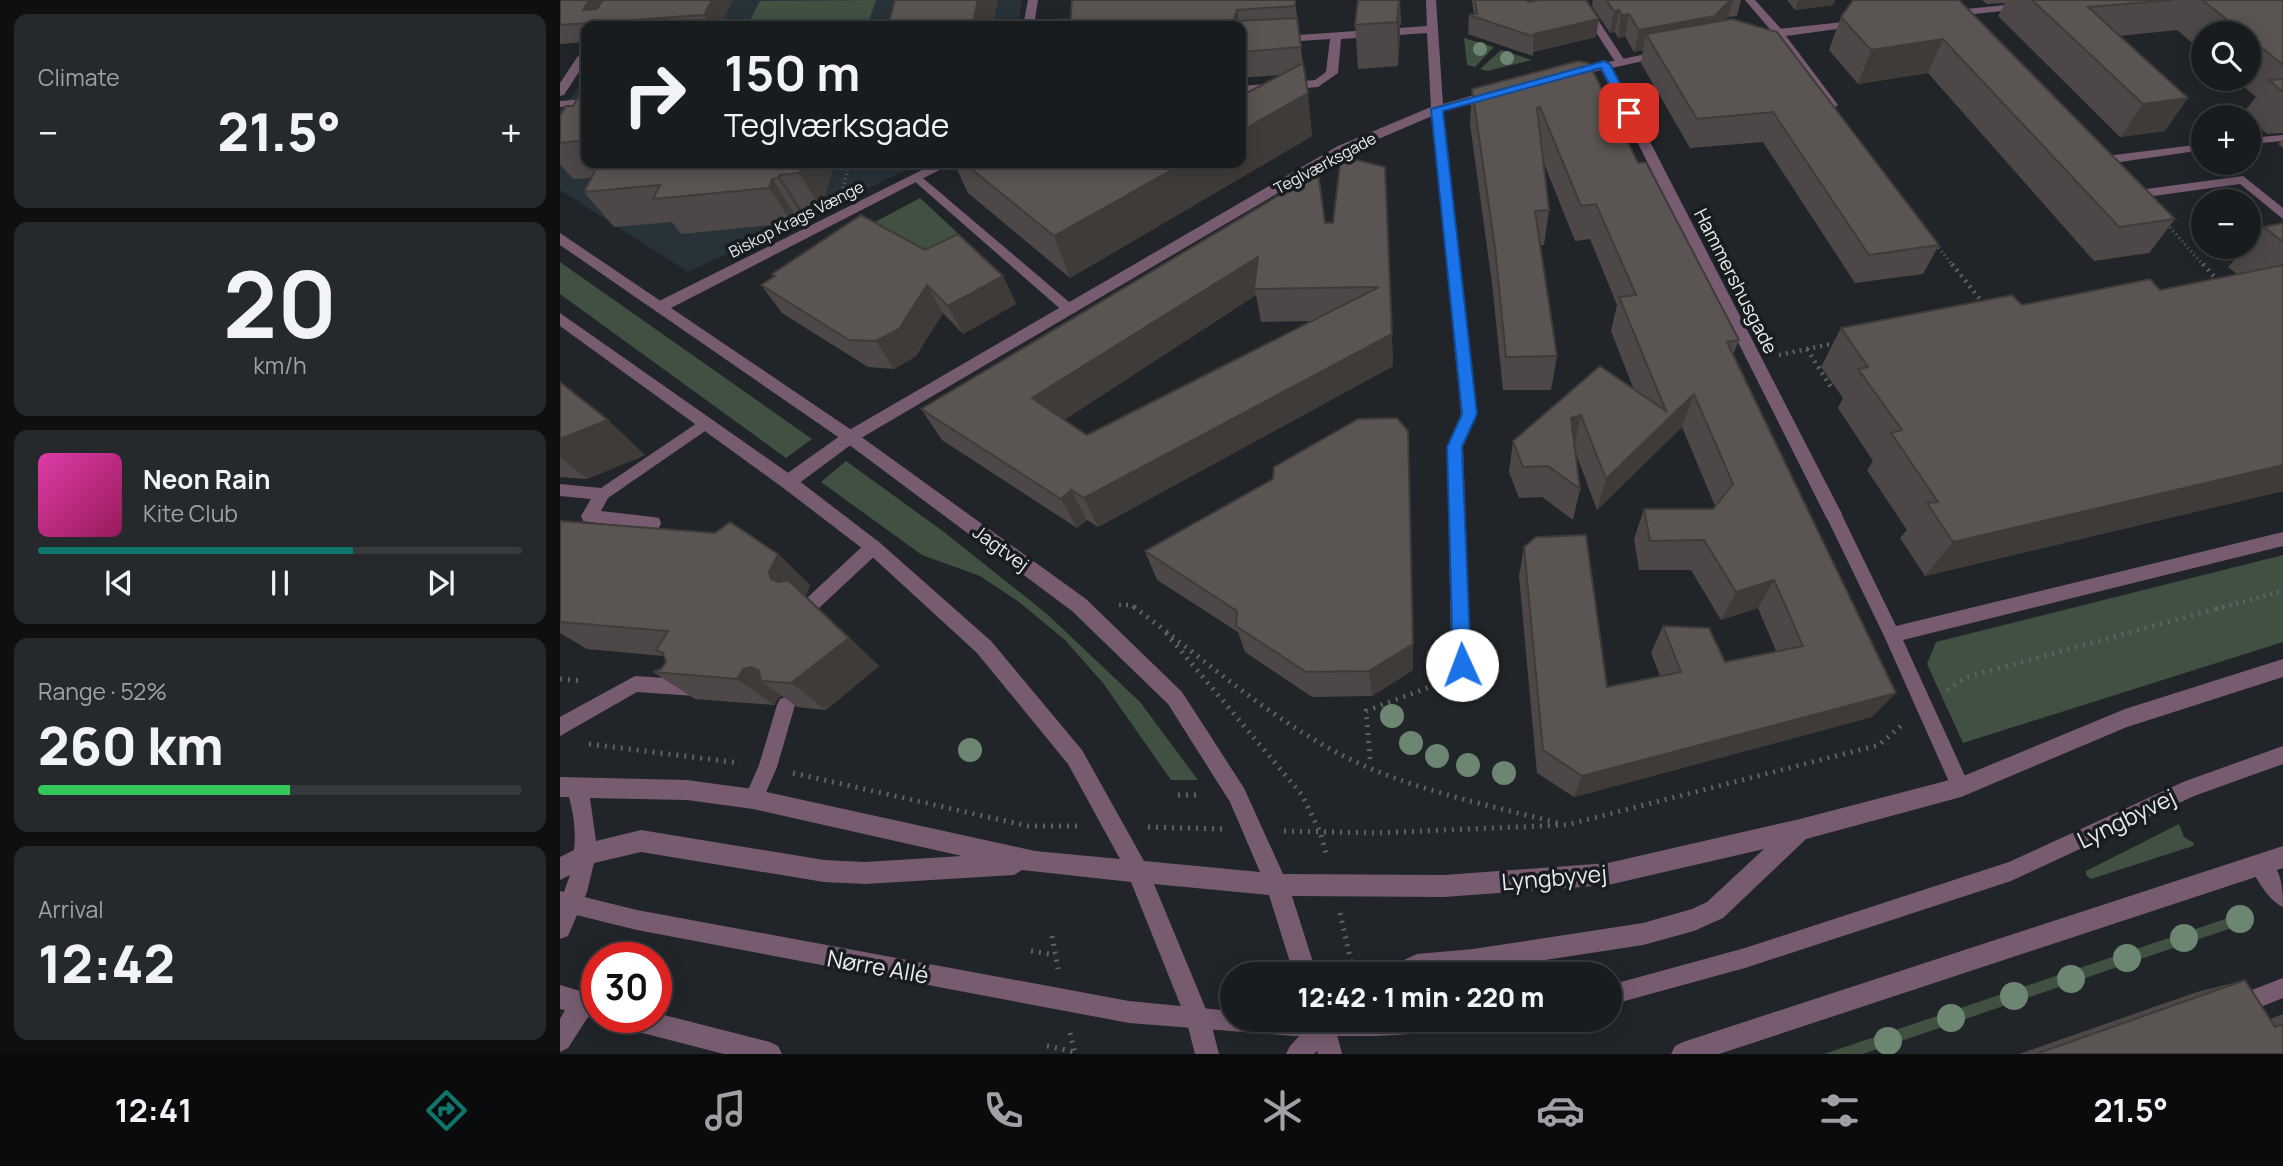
<!DOCTYPE html>
<html lang="en">
<head>
<meta charset="utf-8">
<style>
	body { margin:0; font-family:Manrope,sans-serif; background:#26292c; color:#f1f3f6; height:100vh; display:flex; flex-direction:column; font-size:26px; white-space:nowrap }
	* { box-sizing:border-box; margin:0 }
	p { font-size:23px; color:#9fa1a4 }
	.icon { flex:none; width:38px; height:38px; fill:none; stroke:currentColor; stroke-width:2; stroke-linecap:round; stroke-linejoin:round }
	.map { position:relative; flex:1; overflow:hidden }
	.sheet { display:flex; flex-direction:column; gap:14px; padding:14px; background:#0e0f11; width:560px }
	.sheet>* { flex:none }
	.banner { position:absolute; left:21px; top:21px; width:665px; height:147px; border-radius:14px; box-shadow:0 4px 18px #0003,0 0 0 2px #373a3d; background:#191c1f; color:#f1f3f6; overflow:hidden }
	.fabs { position:absolute; left:1631px; top:21px; display:grid; gap:14px }
	.fabs a { display:grid; place-items:center; width:70px; height:70px; border-radius:50%; background:#191c1f; box-shadow:0 4px 18px #0003,0 0 0 2px #373a3d; font-size:35px }
	.speed { position:absolute; left:21px; top:942px; display:flex; gap:14px; font-size:35px; font-weight:700; text-align:center }
	.speed>* { display:grid; place-content:center; width:91px; height:91px; border-radius:50%; background:#191c1f; box-shadow:0 4px 18px #0003,0 0 0 2px #373a3d; line-height:1 }
	.speed .limit { border:10px solid #d22; background:#fff; color:#111 }
	.pin { position:absolute; display:grid; place-items:center; width:60px; height:60px; color:#fff; margin:-30px; border-radius:14px; box-shadow:0 4px 10px #0006 }
	.me { position:absolute; width:77px; margin:-38px; rotate:358deg; stroke-linejoin:round; filter:drop-shadow(0 0 5px #0008) }
	.turn { display:flex; align-items:center; gap:24px; height:147px; padding:0 28px; font-size:32px }
	.turn .icon { width:91px; height:91px; stroke-width:2.5 }
	.turn b { display:block; font-size:49px; line-height:60px }
	.big { font-size:52px; font-weight:800; line-height:1.1 }
	.sheet .card { flex:1; display:flex; flex-direction:column; justify-content:center; gap:10px; min-width:0; padding:0 24px; border-radius:14px; background:#26292c }
	.sheet .dial { align-items:center; gap:0 }
	.dial b { font-size:91px; line-height:1 }
	.song { display:flex; align-items:center; gap:21px }
	.cover { width:84px; height:84px; border-radius:10px; background:linear-gradient(135deg,hsl(320 70% 55%),hsl(330 70% 35%)) }
	.played { height:7px; border-radius:4px; background:linear-gradient(90deg,#0f766e 65%,#373a3d 65%) }
	.keys { display:flex; justify-content:space-around; direction:ltr }
	.heat { display:flex; justify-content:space-between; align-items:center; font-size:38px; direction:ltr }
	.charge { height:10px; border-radius:5px; background:linear-gradient(90deg,#34c759 52%,#373a3d 0) }
	.trip { position:absolute; left:660px; top:962px; width:402px; height:70px; border-radius:35px; background:#191c1f; box-shadow:0 4px 18px #0003,0 0 0 2px #373a3d; font-weight:800; line-height:70px; text-align:center }
	.menu { display:flex; height:112px; justify-content:space-around; align-items:center; background:#0a0b0c; color:#9fa1a4 }
	.menu .icon { width:49px; height:49px }
	.menu .on { color:#0f766e }
	.menu b { font-size:32px; color:#f1f3f6 }
	main { display:flex; flex:1; min-height:0 }
	.map>svg:first-child { display:block }
</style>
</head>
<body>
<main>
<section class="sheet">
<div class="card"><p>Climate</p>
<div class="heat"><a>−</a><b class="big">21.5°</b><a>+</a></div>
</div>
<div class="card dial"><b>20</b><p>km/h</p></div>
<div class="card">
<div class="song"><i class="cover"></i><div><b>Neon Rain</b><p>Kite Club</p></div></div>
<div class="played"></div>
<div class="keys"><svg class="icon" aria-label="previous" viewBox="0 0 24 24"><path d="M18 5L8 12l10 7zM5 5v14"/></svg><svg class="icon" aria-label="pause" viewBox="0 0 24 24"><path d="M8 5v14M16 5v14"/></svg><svg class="icon" aria-label="next" viewBox="0 0 24 24"><path d="M6 5l10 7-10 7zM19 5v14"/></svg></div>
</div>
<div class="card"><p>Range · 52%</p><b class="big">260 km</b><div class="charge"></div></div>
<div class="card"><p>Arrival</p><b class="big">12:42</b></div>
</section>
<div class="map">
<svg width="1723" height="1054" viewBox="0 0 1723 1054">
	<rect width="100%" height="100%" fill="#212529"/>
	<path fill="#283239" d="M73 0H462L458 26H57Z
		M26 75V163H362L128 272 0 190V109L14 94Z"/>
	<path fill="#405041" d="M316 0 308 23 187 26 200 1Z
		M904 38 934 47 915 67 907 65Z
		M941 50 972 60 927 71 920 69Z
		M360 198 418 252 361 286 279 241Z
		M0 262 252 439 226 458 0 294Z
		M286 461 384 532 487 614 580 702 638 780H611L543 683 505 640 459 602 420 576 362 555 261 482Z
		M1723 555V642L1403 743 1367 664 1376 642Z
		M1619 824 1624 837 1634 843 1633 846 1531 879 1526 875V871Z
		M1686 912 1692 919 1689 922 1303 1054H1264Z"/>
	<g fill="none" stroke-linecap="round" stroke-linejoin="round">
		<path stroke="#5e6265" stroke-width="3.5" stroke-dasharray="1 3.5" stroke-linecap="butt" d="M492 21 512 19
			M265 163H285
			M283 188 289 163
			M1607 224 1644 266
			M1376 244 1393 266"/>
		<path stroke="#5e6265" stroke-width="4.5" stroke-dasharray="2 5" stroke-linecap="butt" d="M1392 264 1423 303
			M1643 264 1659 282
			M1247 349 1272 389
			M1219 355 1276 343
			M559 605H571L577 609
			M1656 609 1723 591"/>
		<path stroke="#5e6265" stroke-width="5" stroke-dasharray="2 6" stroke-linecap="butt" d="M574 607C640 656 702 712 774 751 844 789 925 804 1002 824
			M606 633 742 795 760 832 767 857
			M0 679 24 681
			M1387 690 1407 677 1663 607
			M29 744 180 763
			M810 759 806 711 872 686
			M233 773 468 826H519
			M618 795H642
			M588 827 663 829
			M724 831 815 833 1006 825 1319 745 1344 723
			M780 913 794 975
			M492 936 498 969
			M471 951 495 955
			M40 957 45 942
			M33 977 37 966
			M510 1033 515 1053
			M487 1046 515 1052"/>
		<path fill="#775c71" fill-rule="evenodd" d="M1015 0H1025L1065 61 1064 63H1056Z
			M1185 0H1195L1222 30V34H1214Z
			M26 99V105L0 107V101Z
			M1723 135V141L1689 144V138Z
			M1643 144V150L1546 164 1540 160 1546 156Z
			M357 173 515 307V313H505L353 180 351 177Z
			M1683 176 1723 208V219L1680 184 1579 198 1573 194 1579 190Z
			M146 417 151 419 153 423 151 427 48 498 41 511 93 517 99 518 101 523 99 528 93 529 29 522 23 521 21 516 31 499 0 496V484L41 488Z
			M1273 508 1279 509 1336 626 1723 532V546L1343 640 1410 787 1408 793 1401 796 1394 793 1325 638 1265 514 1267 509Z
			M313 540 319 542 321 547 319 552 259 608 253 610 247 608 245 603 247 598 307 542Z
			M75 676 135 680 141 682 144 688 141 694 135 696 77 692 0 736V717Z
			M226 697 232 699 235 705 217 767 200 806 193 808 186 806 184 799 199 765 217 705 220 699Z
			M1723 746V764L1634 796 1451 881 1185 968 1050 1005V985L1185 948 1449 862 1623 782Z
			M1700 855C1722 864 1723 887 1723 907 1709 901 1696 879 1690 865L1693 858Z
			M0 891 77 910 569 1001 672 1011V1020H911L908 1028 900 1031 817 1036H734L569 1023 77 930 0 911Z
			M1723 978V998L1678 1016 1671 1012 1667 1005 1671 998Z"/>
		<path fill="#775c71" fill-rule="evenodd" d="M468 0H478L474 26H463Z
			M866 0H876L883 104 935 89 941 93 883 111 917 414 903 447 912 691 909 697 902 700 895 697 892 691 887 447 901 414 872 116 788 152 296 441 234 487H222L220 482 222 477 284 433 778 146 871 107 867 33 781 39 778 73 758 87 681 94V86L755 80 766 72 770 39 681 45V39L867 26Z
			M1466 3 1472 6 1470 8 1386 17 1380 14 1386 11Z
			M1302 20 1306 21V25L1226 36 1278 105 1272 109 1268 108 1216 37 1194 39 1188 36 1218 29Z
			M26 49V61L4 95 0 96V83L22 50Z
			M1105 50 1109 51V55L1052 68 1282 514 1279 519H1267L1041 70 1009 78 1003 74 1044 60 1048 62Z
			M376 163H393L107 310 102 311 95 306 97 302Z"/>
		<path fill="#775c71" fill-rule="evenodd" d="M0 233 296 433 526 599 622 692 684 788 723 874 884 875 1048 863 1240 819 1401 777 1565 709 1723 659V677L1567 727 1401 797 1246 839 1163 918 1134 931 1083 945 913 971 826 975 829 967 857 954 913 949 1083 923 1132 909 1147 902 1204 849 1048 885 884 897 732 896 757 975H734L709 895 594 884 650 1019 659 1054H635L626 1019 571 882 462 870 454 875 305 884 264 882 81 852 34 863 27 892 8 936 0 939V903L10 875 0 880V857L14 850C16 832 14 815 9 797H0V777L127 780 193 789 475 851 560 859 508 764 417 653 307 552 222 487 0 326V313L234 477 319 542 431 641 522 750 584 861 700 872 670 802 608 704 512 611 284 441 0 245ZM30 798 127 800 193 809 402 856 305 862 264 860 81 830 36 841Z
			M1723 846V868L1159 1054H1111L1115 1046 1123 1042Z
			M0 985 37 996V1017H44L37 1020 28 1017 8 1048 0 1052V1019L5 1010 0 1009Z
			M96 1013 210 1042 218 1046 222 1054H164L67 1029 59 1025 55 1017H96Z
			M749 1020H782L776 1031 782 1054H758L757 1051 754 1054H726L730 1046 750 1024Z"/>
	</g>
	<g fill="#6c8671">
		<circle cx="920" cy="49" r="7"/>
		<circle cx="947" cy="58" r="7"/>
		<circle cx="832" cy="716" r="12"/>
		<circle cx="851" cy="743" r="12"/>
		<circle cx="410" cy="750" r="12"/>
		<circle cx="877" cy="756" r="12"/>
		<circle cx="908" cy="765" r="12"/>
		<circle cx="944" cy="773" r="12"/>
		<circle cx="1680" cy="919" r="14"/>
		<circle cx="1624" cy="938" r="14"/>
		<circle cx="1567" cy="958" r="14"/>
		<circle cx="1511" cy="979" r="14"/>
		<circle cx="1454" cy="996" r="14"/>
		<circle cx="1391" cy="1018" r="14"/>
		<circle cx="1328" cy="1041" r="14"/>
	</g>
	<path fill="#4d4847" fill-rule="evenodd" d="M0 0H173L159 26H26V42L0 44Z
		M512 0H735L752 136 510 278 408 193 394 163H681L720 75 681 78V26Z
		M798 0H840L841 25H840L838 66 798 69 795 25Z
		M912 0H968V2L1036 37 973 52V56L908 34 909 15 914 14Z
		M1033 0H1181L1177 16 1168 17 1166 20 1379 245 1363 274 1295 283 1203 142 1130 148 1081 63 1083 50 1074 52 1065 36 1058 38 1055 32 1050 33 1032 6Z
		M1227 0H1275L1273 5 1235 10Z
		M1399 0 1615 219 1589 253 1534 261 1368 73 1298 84 1269 50 1281 17Z
		M1422 0H1723V133L1707 134 1683 113 1696 97 1675 79H1689V33H1643V52L1617 30 1559 36 1605 131 1560 137 1438 16 1445 3 1427 4Z
		M1018 61 1179 340 1173 355 1312 717 1014 797 977 773 959 576 964 547 1047 687 1100 676 1091 653 1103 626 1165 662 1216 651 1198 608 1161 620 1131 570H1079L1074 539 1084 509H1153L1155 506 1122 427 1037 510 1015 451 1020 489 1013 520 982 497 959 498 949 472 953 441 1074 390 1051 331 1057 305 1030 239 1015 241 983 161 989 210 984 245H980L997 356 991 390H943L932 283 910 124 912 89Z
		M1723 139V148L1718 144Z
		M26 140V163H275L261 208 242 210 241 214H235L232 223 121 234 112 222 54 227 24 192 31 178 13 179 0 164V143Z
		M825 167 833 366 538 527 527 520 517 528 382 440 361 409 765 223H773ZM696 295 701 322 752 321 527 435 504 420Z
		M1723 223V491L1365 576 1340 538 1347 530 1307 470 1313 461 1278 408 1283 398 1261 367 1281 328 1462 305 1600 290 1677 274 1668 267 1686 247H1689V244L1704 227Z
		M365 250 443 276 456 304 403 334 383 313 356 356 334 369 308 367 222 313 201 285 214 277 212 274Z
		M0 382 48 420 85 455 27 479 0 477Z
		M0 521 218 554 250 585 246 596 319 666 266 710 237 707 222 696 219 697 214 705 135 699 93 672 101 669 106 662 104 656 27 649 0 633Z
		M585 551 853 670 812 696 752 697 685 652 678 632 597 580Z
		M1685 980 1710 1019 1723 1014V1054H1459L1637 992Z"/>
	<path fill="#3f3b39" d="M29 0H52L40 22 23 10Z
		M152 0H173L159 26H151L144 15Z
		M418 0H438L433 26H412Z
		M839 0 840 38 838 66 837 22Z
		M1170 0H1173L1168 17 1149 39 1086 34 1083 50 1074 52 1079 30Z
		M1238 0H1275L1273 5 1235 10Z
		M677 10 679 26 674 19Z
		M1059 10 1055 32 1050 33 1054 11Z
		M1069 14 1065 36 1058 38 1061 15Z
		M1039 19 1036 37 973 52 974 34Z
		M1383 39 1368 73 1298 84 1311 50Z
		M748 93 752 136 510 278 494 236 624 163H681V131Z
		M1628 98 1605 131 1560 137 1583 104Z
		M243 163H275L261 208 239 173Z
		M219 175 242 210 241 214 218 178Z
		M212 179 235 214 232 223 209 188Z
		M698 257 694 289 696 295 488 430 472 398Z
		M443 276 456 304 403 334 388 306Z
		M367 285 383 313 356 356 334 369 316 341Z
		M832 334 833 366 538 527 524 498Z
		M1134 394 1122 427 1037 510 1046 479Z
		M1021 415 1014 448 1011 418Z
		M48 420 85 455 27 479 0 457V439Z
		M1723 465V491L1365 576 1393 542Z
		M511 490 527 520 517 528 501 499Z
		M218 554 250 585 246 596 319 666 266 710 231 683 209 572Z
		M1214 580 1198 608 1161 620 1176 592Z
		M853 644V670L812 696 809 671Z
		M191 667 209 681H201L222 696 219 697 214 705 177 679 183 669Z
		M1336 693 1312 717 1014 797 1022 776Z"/>
	<path fill="#5a5452" stroke="#3f3b39" stroke-width="2" fill-rule="evenodd" d="M0 0H29L23 10 37 9 43 0H152L144 15 0 25Z
		M335 0H418L412 26H328Z
		M512 0H735V6L677 10 674 19 677 21 737 18 741 47 681 52V26H510Z
		M798 0H839L837 22 795 25Z
		M915 0H968V2L979 0H1026L1039 19 974 34 975 37 909 15 917 14Z
		M1046 0H1170L1155 16 1079 30 1069 14 1061 15 1059 10 1054 11Z
		M1293 0H1399L1615 219 1559 227 1383 39 1311 50 1281 17Z
		M1472 0H1613L1528 7 1628 98 1583 104Z
		M1642 0H1723V65L1689 37V33H1684Z
		M1172 19 1217 32 1379 245 1309 255 1213 112 1137 119 1086 34Z
		M1018 61 1029 63 1078 163 1086 162 1179 340 1167 342 1336 693 1022 776 983 750 964 547 976 537 1026 535 1047 687 1121 672 1103 626 1149 628 1165 662 1243 646 1214 580 1176 592 1144 540 1090 541 1084 509H1153L1173 484 1134 394 1046 479 1021 415 1011 418 1020 489 988 466 963 467 953 441 1040 366 1106 411 1059 297 1076 295 1036 204 1021 206 980 107 977 108 989 210 975 211 997 356 946 357 935 248 912 89Z
		M743 63 748 93 681 131V96Z
		M1723 79V92L1709 80Z
		M26 84V140L0 143V116L6 106H13Z
		M781 156 825 167 832 334 524 498 511 490 501 499 361 409 758 172 765 223H773ZM698 257 694 289 819 287 527 435 472 398Z
		M39 163H243L239 173 219 175 218 178 212 179 209 188 93 199 100 185 24 192Z
		M404 163H624L494 236Z
		M301 215 365 250 398 234 443 276 388 306 367 285 339 329 316 341 289 340 201 285 215 276 212 274Z
		M1723 223V242L1704 227Z
		M1723 265V465L1393 542 1367 503 1378 502 1331 433 1342 430 1298 369 1308 367 1281 328 1452 295 1462 305 1590 279 1600 290Z
		M0 382 48 420 0 439Z
		M837 418 848 431 853 644 809 671 746 672 676 626 677 611 585 551 713 479 714 467 798 419Z
		M0 521 155 533 170 522 218 554 209 572 211 579 219 582 228 580 289 638 231 683 201 681 199 671 191 667 183 669 177 679 93 672 101 669 106 662 103 653 96 650 108 631 0 622Z
		M1685 980 1715 1027 1723 1024V1054H1476Z"/>
	<path fill="#1a73e8" stroke="#114b97" stroke-width="2" d="M1044 61 1050 64 1075 113 1073 116 1064 113 1041 68 883 111 917 414 902 447 911 665 908 670 902 673 896 670 893 665 887 447 902 414 871 109Z"/>
	<g text-anchor="middle" dominant-baseline="central" stroke-width="7" stroke-linejoin="round" paint-order="stroke">
		<g font-size="16" fill="#e8ebed" stroke="#181c1f">
			<text transform="translate(765 163) rotate(-28)">Teglværksgade</text>
			<text transform="translate(236 219) rotate(-27)">Biskop Krags Vænge</text>
		</g>
		<g font-size="19" fill="#e8ebed" stroke="#181c1f">
			<text transform="translate(1176 281) rotate(63)">Hammershusgade</text>
			<text transform="translate(441 548) rotate(36)">Jagtvej</text>
		</g>
		<g font-size="23" fill="#e8ebed" stroke="#181c1f">
			<text transform="translate(1566 818) rotate(-26)">Lyngbyvej</text>
			<text transform="translate(994 877) rotate(-5)">Lyngbyvej</text>
			<text transform="translate(318 966) rotate(10)">Nørre Allé</text>
		</g>
	</g>
</svg>
<div class="fabs">
<a><svg class="icon" aria-label="search" viewBox="0 0 24 24"><circle cx="10" cy="10" r="6"/><path d="M15 15l6 6"/></svg></a>
<a>+</a>
<a>−</a>
</div>
<div class="speed"><div class="limit">30</div></div>
<div class="pin" style="left:1069px;top:113px;background:#d93025"><svg class="icon" aria-label="arrive" viewBox="0 0 24 24"><path d="M6 21V4h12l-3 4 3 4H6"/></svg></div>
<svg class="me" style="left:902px;top:665px" viewBox="-20 -20 40 40"><circle r="19" fill="#fff"/><path d="M0-13L10 11 0 6-10 11z" fill="#1a73e8"/></svg>
<div class="trip">12:42 · 1 min · 220 m</div>
<div class="banner">
<div class="turn"><svg class="icon" aria-label="right" viewBox="0 0 24 24"><path d="M7 20v-9h11M14 6l5 5-5 5"/></svg><div><b>150 m</b>Teglværksgade</div></div>
</div>
</div>
</main>
<nav class="menu">
<b>12:41</b>
<svg class="icon on" aria-label="directions" viewBox="0 0 24 24"><path d="M12 3l9 9-9 9-9-9zM9 14v-3h6M13 9l2 2-2 2"/></svg>
<svg class="icon" aria-label="music" viewBox="0 0 24 24"><path d="M9 18V5l10-2v13"/><circle cx="6" cy="18" r="3"/><circle cx="16" cy="16" r="3"/></svg>
<svg class="icon" aria-label="phone" viewBox="0 0 24 24"><path d="M5 4h4l2 5-3 2q2 4 5 5l2-3 5 2v4C11 20 4 13 5 4z"/></svg>
<svg class="icon" aria-label="climate" viewBox="0 0 24 24"><path d="M12 3v18M4 7l16 10M4 17L20 7"/></svg>
<svg class="icon" aria-label="car" viewBox="0 0 24 24"><path d="M5 17H2v-5l4-1 3-4h7l3 4 3 1v5h-3M9 17h6M6 11h13"/><circle cx="7" cy="17" r="2"/><circle cx="17" cy="17" r="2"/></svg>
<svg class="icon" aria-label="filters" viewBox="0 0 24 24"><path d="M4 7h16M4 17h16"/><circle cx="9" cy="7" r="2"/><circle cx="15" cy="17" r="2"/></svg>
<b>21.5°</b>
</nav>
</body>
</html>
